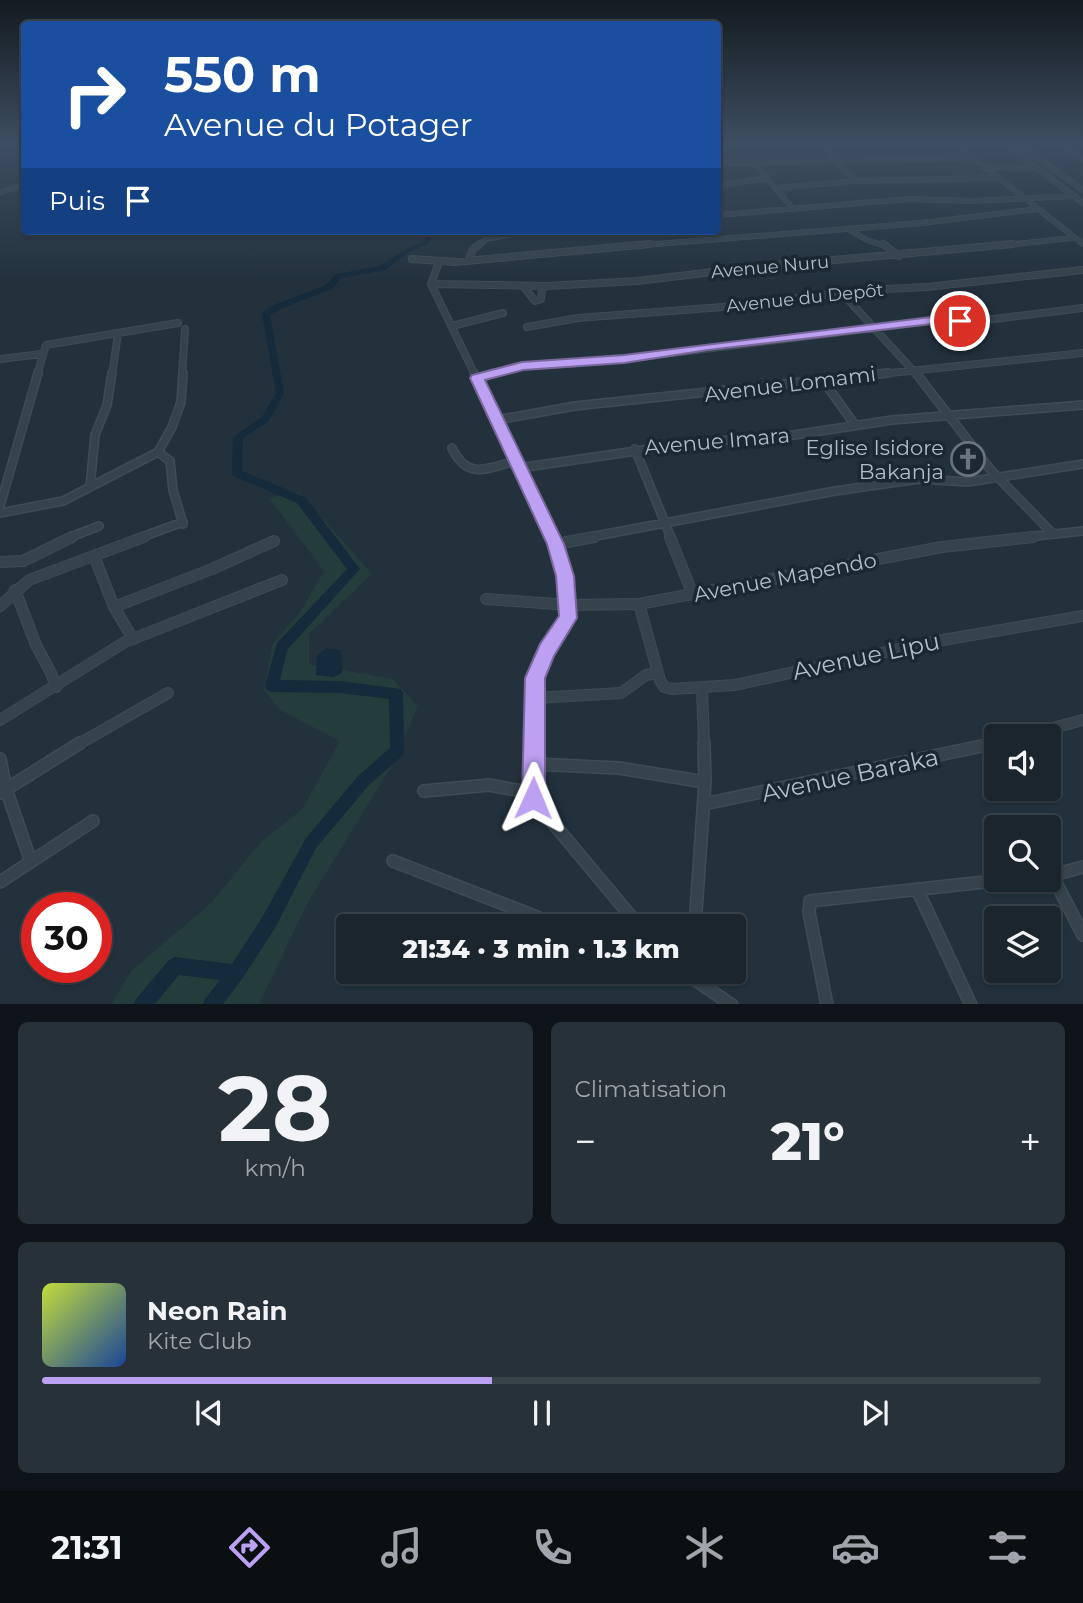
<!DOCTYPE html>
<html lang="fr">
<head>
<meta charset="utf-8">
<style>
	body { margin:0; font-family:Montserrat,sans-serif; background:#273139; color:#f1f3f6; height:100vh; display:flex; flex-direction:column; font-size:26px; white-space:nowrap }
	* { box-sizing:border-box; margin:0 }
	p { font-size:23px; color:#9fa5aa }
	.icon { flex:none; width:38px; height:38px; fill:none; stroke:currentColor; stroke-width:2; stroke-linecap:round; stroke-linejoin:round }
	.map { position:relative; height:1004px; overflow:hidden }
	.drawer { display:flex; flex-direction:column; gap:18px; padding:18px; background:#0e1419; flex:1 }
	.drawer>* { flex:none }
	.top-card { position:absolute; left:21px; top:21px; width:700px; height:214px; border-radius:7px; box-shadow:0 2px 5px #0004,0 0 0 2px #384249; background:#1a4fa0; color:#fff; overflow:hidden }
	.tools { position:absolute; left:984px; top:724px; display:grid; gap:14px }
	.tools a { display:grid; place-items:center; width:77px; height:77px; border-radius:7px; background:#1a252d; box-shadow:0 2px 5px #0004,0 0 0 2px #384249; font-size:35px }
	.speed { position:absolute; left:21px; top:892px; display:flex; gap:14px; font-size:35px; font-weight:700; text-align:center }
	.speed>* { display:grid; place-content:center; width:91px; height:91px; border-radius:50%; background:#1a252d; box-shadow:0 2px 5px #0004,0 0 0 2px #384249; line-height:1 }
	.speed .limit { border:10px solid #d22; background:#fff; color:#111 }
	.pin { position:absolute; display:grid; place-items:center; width:60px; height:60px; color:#fff; margin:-30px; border:4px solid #fff; border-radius:50%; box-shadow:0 2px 7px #0007 }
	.me { position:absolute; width:77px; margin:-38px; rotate:1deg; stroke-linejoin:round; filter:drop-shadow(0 0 5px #0008) }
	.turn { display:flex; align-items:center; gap:24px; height:147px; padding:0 28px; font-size:32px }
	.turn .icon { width:91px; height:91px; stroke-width:2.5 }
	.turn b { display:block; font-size:49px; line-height:60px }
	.then { display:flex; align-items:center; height:66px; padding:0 28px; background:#0003; gap:14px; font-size:26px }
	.big { font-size:52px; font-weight:800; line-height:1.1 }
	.drawer .widget { flex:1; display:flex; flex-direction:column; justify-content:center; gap:10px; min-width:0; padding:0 24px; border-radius:10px; background:#273139 }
	.drawer .dial { align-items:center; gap:0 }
	.dial b { font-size:91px; line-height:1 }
	.song { display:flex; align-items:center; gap:21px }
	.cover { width:84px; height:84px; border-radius:10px; background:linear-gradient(135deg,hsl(70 70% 55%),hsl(220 70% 35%)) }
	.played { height:7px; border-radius:4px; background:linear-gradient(90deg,#bca0f2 45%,#384249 45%) }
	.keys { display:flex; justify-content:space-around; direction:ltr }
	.heat { display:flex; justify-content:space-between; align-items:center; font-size:38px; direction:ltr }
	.drawer .tiles { flex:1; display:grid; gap:18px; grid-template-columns:1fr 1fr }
	.widget:last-child { grid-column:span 2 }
	.trip { position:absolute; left:336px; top:914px; width:410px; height:70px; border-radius:7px; background:#1a252d; box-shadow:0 2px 5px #0004,0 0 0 2px #384249; font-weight:800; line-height:70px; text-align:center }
	.menu { display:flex; height:112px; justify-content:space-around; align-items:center; background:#0a0f12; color:#9fa5aa }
	.menu .icon { width:49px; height:49px }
	.menu .selected { color:#bca0f2 }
	.menu b { font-size:32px; color:#f1f3f6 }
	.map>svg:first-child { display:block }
</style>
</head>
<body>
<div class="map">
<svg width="1083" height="1005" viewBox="0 0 1083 1005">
	<rect width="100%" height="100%" fill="#22313c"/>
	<path fill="#243d3c" d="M299 492 372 574 309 634V664L393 679 418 706 391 767 307 904 259 1004 111 1005 131 971 211 903 259 844 303 808 340 741 280 710 264 690 273 643 300 612 324 571 269 498Z"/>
	<path fill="#152a3a" d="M326 648 341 650 342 673 333 677 316 675 317 656Z"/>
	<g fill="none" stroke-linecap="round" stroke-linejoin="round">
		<path fill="#152a3a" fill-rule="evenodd" d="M428 231H434L429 243 409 252 385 270 341 278 332 289 280 309 270 315 284 393 269 421 243 438 242 471 305 497 360 569 287 650 280 680 340 681 401 689 403 693 404 751 402 756 368 786 316 848 275 928 242 979 222 1005H202L205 999 220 980 179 975 154 1005H133L136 999 169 960 175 957 232 964 263 916 306 838 358 776 390 748 389 699 340 693 272 692 267 690 265 686 277 643 347 569 297 503 233 476 232 473 233 437 262 417 276 393 262 314 263 312 274 305 326 285 336 274 380 266 405 250 424 241Z"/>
		<g stroke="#3f4c55" stroke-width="6">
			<path id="minor-far4" d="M820 143 855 181
				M954 143 1083 244
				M1028 143 1010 147 1083 203
				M1057 143 1083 159
				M718 144 827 143
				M1019 144 1083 190
				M718 163 973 158
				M754 163 793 209
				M985 168H1036
				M718 185 768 178
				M777 188 855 181 996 178
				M0 192 24 185
				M718 215 909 199 972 201 1075 196
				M848 229 867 240 885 246
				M490 238 536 231
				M477 246 498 231
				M631 246 922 223 1037 209
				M997 246 1072 238"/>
		</g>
		<g stroke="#3f4c55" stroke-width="8">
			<path id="minor-far3" d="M883 244 899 256
				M412 259 455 262 650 244
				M468 261 473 249 480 244
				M439 262 431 284 475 375
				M431 284 547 286 637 281 755 267 1013 244
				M523 286 535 301 541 299 542 289 547 286
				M843 294 917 375
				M452 326 503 313
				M527 327 578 318 723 307 865 290 927 287 1083 270
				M0 359 42 354
				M37 375 46 345 178 323
				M112 375 118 334
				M182 375 185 329
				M488 375 522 366 624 359 931 321 986 320 1083 308
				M871 375 1083 353"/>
		</g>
		<g stroke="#3f4c55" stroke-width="10">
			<path id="minor-far2" d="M474 373 553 538
				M916 373 990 469 1053 534
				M477 378 494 373
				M822 379 855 425
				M497 420 575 406 888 373
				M452 448C468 481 487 468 516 461
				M635 449 671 538
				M158 452 170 461 173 490 183 524
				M519 468 691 443 794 435 892 420 1083 405
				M90 487 95 435 107 405 112 373
				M0 506 38 373
				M0 513 63 501 158 452 172 427 181 402 183 373
				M68 538 99 526
				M139 538 183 522
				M585 538 835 491 919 479 968 482 1083 464
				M1017 538 1083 531"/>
		</g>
		<g stroke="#3f4c55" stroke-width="12">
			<path id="minor-far1" d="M670 537 693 595
				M556 544 594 537
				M94 556 114 607 133 639
				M0 562 23 561 72 537
				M15 590 36 645 51 673 56 687
				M486 599 569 605 639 604 942 547 1033 537
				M639 604 660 680 664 687 672 689 735 685 931 642 1083 616
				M0 606 29 580 144 537
				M114 607 212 569 274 541
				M702 688 704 745
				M535 698 621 693 646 675 657 673
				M0 720 125 642 282 580
				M1018 737 1083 720
				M77 745 168 693
				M534 745 535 678 547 650 568 617 565 576 552 537
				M988 745 996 743"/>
		</g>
		<g stroke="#3f4c55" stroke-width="14">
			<path id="minor" d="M0 759 6 789 31 862
				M534 764 619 768 705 782
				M424 791 489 785 527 792 639 926
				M0 793 80 743
				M533 798 534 743
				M704 804 996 743
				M393 861 560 926
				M1052 875 1083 935
				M1049 876 1083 867
				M0 882 93 821
				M917 889 971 1005
				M695 926 705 782 704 743
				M682 971 732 1005
				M827 1005 809 912 810 901 1003 880"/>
		</g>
		<use href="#minor-far4" stroke="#36434c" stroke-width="4.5"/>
		<use href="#minor-far3" stroke="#36434c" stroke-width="6"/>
		<use href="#minor-far2" stroke="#36434c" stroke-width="7"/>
		<use href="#minor-far1" stroke="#36434c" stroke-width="10"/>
		<use href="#minor" stroke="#36434c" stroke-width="11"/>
	</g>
	<linearGradient id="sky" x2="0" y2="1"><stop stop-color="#131b21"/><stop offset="0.51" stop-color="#3e4e61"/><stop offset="1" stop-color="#3e4e61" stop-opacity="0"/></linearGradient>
	<rect width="1083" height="283" fill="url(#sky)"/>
	<path fill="#bca0f2" stroke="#7a689d" stroke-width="2" d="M931 317 960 318 966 321 960 325 931 324 708 350 624 363 523 370 485 380 564 544 574 576 577 618 554 656 545 678V798L541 806 533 809 526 806 522 798 525 678 540 644 559 616 556 576 547 544 470 378 472 375 522 362 624 355Z"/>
	<defs>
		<g id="church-ring" transform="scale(1.75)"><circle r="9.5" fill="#1b2831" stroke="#6b7280" stroke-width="1.5"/><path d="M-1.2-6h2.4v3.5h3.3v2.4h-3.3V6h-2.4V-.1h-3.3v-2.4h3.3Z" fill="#6b7280"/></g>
	</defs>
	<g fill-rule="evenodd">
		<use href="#church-ring" x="968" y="459"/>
	</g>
	<g text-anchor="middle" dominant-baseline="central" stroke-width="7" stroke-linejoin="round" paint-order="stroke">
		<g font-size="18" fill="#b1bdc8" stroke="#1b2831">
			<text transform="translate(770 267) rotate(-5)">Avenue Nuru</text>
			<text transform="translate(805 298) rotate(-6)">Avenue du Depôt</text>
		</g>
		<g font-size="21" fill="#b1bdc8" stroke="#1b2831">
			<text transform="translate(790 384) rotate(-7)">Avenue Lomami</text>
			<text transform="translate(717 441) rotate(-5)">Avenue Imara</text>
			<text transform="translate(785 577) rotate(-11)">Avenue Mapendo</text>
		</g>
		<g font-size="21" fill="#b1bdc8" stroke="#1b2831" text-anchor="end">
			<text x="944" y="447">Eglise Isidore<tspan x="944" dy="24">Bakanja</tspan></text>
		</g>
		<g font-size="24" fill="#b1bdc8" stroke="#1b2831">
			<text transform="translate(866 656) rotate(-12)">Avenue Lipu</text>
			<text transform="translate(850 775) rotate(-12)">Avenue Baraka</text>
		</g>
	</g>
</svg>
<div class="tools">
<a><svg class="icon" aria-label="sound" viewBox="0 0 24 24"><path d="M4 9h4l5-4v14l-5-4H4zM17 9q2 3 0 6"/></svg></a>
<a><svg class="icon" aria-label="search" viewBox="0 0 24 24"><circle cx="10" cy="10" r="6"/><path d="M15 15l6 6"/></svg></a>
<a><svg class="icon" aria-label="layers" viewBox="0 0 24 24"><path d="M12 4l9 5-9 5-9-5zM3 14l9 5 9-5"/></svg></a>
</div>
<div class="speed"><div class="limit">30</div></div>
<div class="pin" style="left:960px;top:321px;background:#d93025"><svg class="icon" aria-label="arrive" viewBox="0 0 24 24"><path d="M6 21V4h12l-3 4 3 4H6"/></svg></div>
<svg class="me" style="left:533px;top:798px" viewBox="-20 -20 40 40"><path d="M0-17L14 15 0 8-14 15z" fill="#bca0f2" stroke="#fff" stroke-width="4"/></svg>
<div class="trip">21:34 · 3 min · 1.3 km</div>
<div class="top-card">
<div class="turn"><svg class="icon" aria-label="right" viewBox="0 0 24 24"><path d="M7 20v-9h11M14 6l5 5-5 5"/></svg><div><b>550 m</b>Avenue du Potager</div></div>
<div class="then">Puis<svg class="icon" aria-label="arrive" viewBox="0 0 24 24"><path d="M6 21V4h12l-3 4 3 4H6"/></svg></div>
</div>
</div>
<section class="drawer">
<div class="tiles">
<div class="widget dial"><b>28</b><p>km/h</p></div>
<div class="widget"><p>Climatisation</p>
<div class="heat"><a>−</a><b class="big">21°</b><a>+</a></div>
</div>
<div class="widget">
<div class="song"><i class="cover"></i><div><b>Neon Rain</b><p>Kite Club</p></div></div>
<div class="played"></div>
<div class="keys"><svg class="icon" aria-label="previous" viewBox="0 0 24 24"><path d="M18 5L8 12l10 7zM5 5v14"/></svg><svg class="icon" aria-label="pause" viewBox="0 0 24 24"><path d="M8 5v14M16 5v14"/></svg><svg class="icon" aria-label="next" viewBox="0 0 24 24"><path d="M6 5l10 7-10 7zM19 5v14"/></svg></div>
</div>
</div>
</section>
<nav class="menu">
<b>21:31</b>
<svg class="icon selected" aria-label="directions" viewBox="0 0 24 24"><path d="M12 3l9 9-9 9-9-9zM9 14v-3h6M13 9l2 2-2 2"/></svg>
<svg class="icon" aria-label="music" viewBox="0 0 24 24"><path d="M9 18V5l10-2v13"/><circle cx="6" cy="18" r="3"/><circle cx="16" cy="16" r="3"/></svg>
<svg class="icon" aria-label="phone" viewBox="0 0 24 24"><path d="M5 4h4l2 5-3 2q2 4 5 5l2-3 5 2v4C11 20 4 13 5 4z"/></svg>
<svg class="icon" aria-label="climate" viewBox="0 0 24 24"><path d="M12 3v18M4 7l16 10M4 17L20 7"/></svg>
<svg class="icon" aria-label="car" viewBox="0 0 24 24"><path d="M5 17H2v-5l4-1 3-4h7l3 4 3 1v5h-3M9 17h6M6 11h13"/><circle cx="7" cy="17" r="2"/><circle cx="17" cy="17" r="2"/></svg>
<svg class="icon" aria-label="filters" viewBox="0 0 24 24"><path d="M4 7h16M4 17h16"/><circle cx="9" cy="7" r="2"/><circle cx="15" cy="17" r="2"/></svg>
</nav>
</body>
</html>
